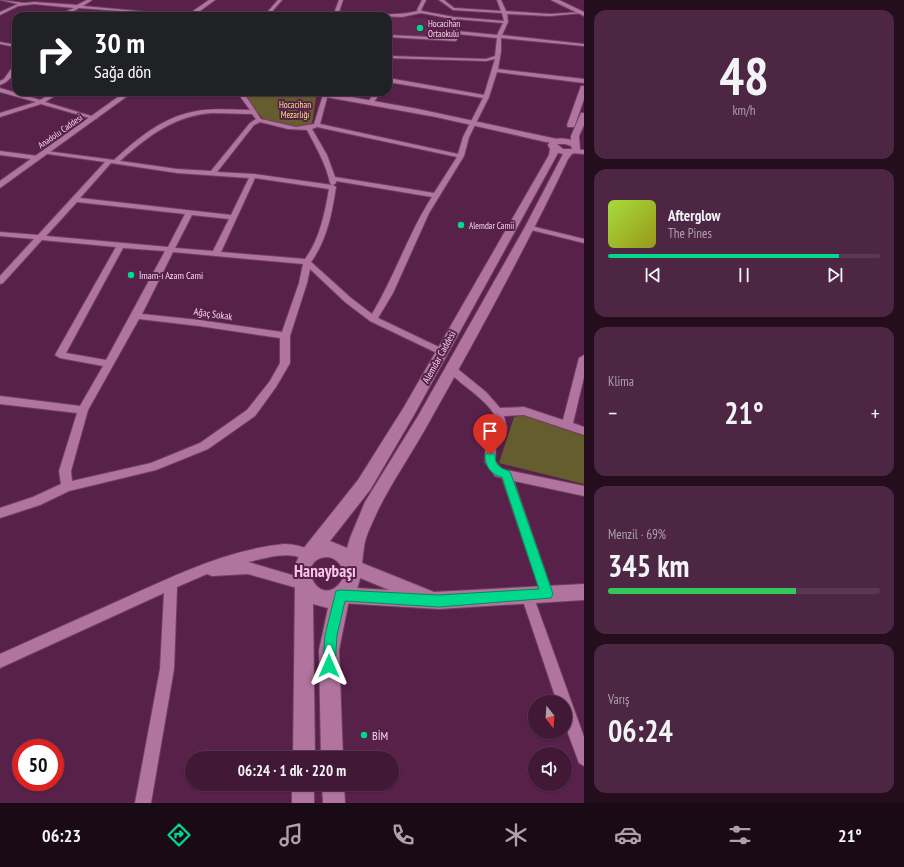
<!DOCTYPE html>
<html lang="tr">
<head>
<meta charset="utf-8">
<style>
	body { margin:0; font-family:"PT Sans Narrow",sans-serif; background:#4c2642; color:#f1f3f6; height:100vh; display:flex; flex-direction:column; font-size:15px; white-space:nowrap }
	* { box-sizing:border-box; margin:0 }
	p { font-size:13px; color:#aea0ad }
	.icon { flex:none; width:22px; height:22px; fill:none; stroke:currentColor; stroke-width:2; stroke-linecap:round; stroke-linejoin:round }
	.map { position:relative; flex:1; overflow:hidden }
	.details { display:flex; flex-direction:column; gap:10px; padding:10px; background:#240e1e; width:320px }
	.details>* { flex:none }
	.hud { position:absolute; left:12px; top:12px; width:380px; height:84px; border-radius:12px; box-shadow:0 1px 3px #0004,0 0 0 1px #5a3852; background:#202124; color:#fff; overflow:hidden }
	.needle { width:26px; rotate:163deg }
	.controls { position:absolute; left:528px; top:695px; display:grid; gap:8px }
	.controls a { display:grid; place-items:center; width:44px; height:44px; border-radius:50%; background:#411937; box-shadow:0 1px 3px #0004,0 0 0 1px #5a3852; font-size:20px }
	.speed { position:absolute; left:12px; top:739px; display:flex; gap:8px; font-size:20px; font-weight:700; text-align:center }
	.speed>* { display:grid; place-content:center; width:52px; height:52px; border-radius:50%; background:#411937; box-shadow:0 1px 3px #0004,0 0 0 1px #5a3852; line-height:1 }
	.speed .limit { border:6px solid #d22; background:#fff; color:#111 }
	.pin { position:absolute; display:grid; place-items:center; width:34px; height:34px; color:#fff; margin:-41px -17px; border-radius:50% 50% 50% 0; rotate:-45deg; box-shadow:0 0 4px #0007 }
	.pin .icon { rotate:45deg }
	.me { position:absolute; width:44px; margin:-22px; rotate:0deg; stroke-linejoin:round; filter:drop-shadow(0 0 3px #0008) }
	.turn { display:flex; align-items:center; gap:14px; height:84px; padding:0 16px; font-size:18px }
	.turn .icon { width:52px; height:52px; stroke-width:2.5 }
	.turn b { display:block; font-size:28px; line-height:34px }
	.big { font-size:30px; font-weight:700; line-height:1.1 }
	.details .widget { flex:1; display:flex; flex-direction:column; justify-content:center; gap:6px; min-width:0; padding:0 14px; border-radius:12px; background:#4c2642 }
	.details .dial { align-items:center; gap:0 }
	.dial b { font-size:52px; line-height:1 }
	.song { display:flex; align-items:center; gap:12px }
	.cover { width:48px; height:48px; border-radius:6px; background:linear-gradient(135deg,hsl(80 70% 55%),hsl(60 70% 35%)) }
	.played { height:4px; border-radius:2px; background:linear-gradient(90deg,#00d98c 85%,#5a3852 85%) }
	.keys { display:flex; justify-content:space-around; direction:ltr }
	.heat { display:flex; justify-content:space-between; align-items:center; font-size:22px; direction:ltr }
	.charge { height:6px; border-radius:3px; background:linear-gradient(90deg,#34c759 69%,#5a3852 0) }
	.trip { position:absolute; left:185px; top:751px; width:214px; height:40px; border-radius:20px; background:#411937; box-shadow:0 1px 3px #0004,0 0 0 1px #5a3852; font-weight:700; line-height:40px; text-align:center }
	.tab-bar { display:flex; height:64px; justify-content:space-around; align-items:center; background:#1a0a16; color:#aea0ad }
	.tab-bar .icon { width:28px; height:28px }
	.tab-bar .on { color:#00d98c }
	.tab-bar b { font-size:18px; color:#f1f3f6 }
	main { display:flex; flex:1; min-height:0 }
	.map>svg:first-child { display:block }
</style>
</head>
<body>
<main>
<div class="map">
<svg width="584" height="803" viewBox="0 0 584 803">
	<rect width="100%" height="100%" fill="#572149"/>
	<path fill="#642754" d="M388 16 452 20V39L388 36Z"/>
	<path fill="#665d2e" d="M242 92H317L312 123C304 129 272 125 264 119 257 114 248 99 242 92Z
		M523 415 584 436V484L499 463 514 417Z"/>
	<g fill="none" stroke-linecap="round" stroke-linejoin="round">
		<g stroke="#6f4063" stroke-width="2">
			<path id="minor" d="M0 0 24 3 34 2 77 5 87 0H92L83 6 191 16 79 8 66 15 57 16 74 8 34 4 18 6 0 15V12L18 4Z
				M278 0H282L268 16H264Z
				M339 0H343L339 12C365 14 392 17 418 11L417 10 422 0H426L421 10 422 11 454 17 504 21 502 13 453 10 439 0H444L454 8 501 11 497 0H501L506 11 550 14 581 12 583 13 550 16 507 14 508 22 502 35 584 44V46L501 38V51L498 69 584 79V83L497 72 489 97 469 137 464 156 429 213 393 293 378 318 445 350 447 352 445 354H439L370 321 345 302 310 269 307 283 290 336V363L276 387 255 416 208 449 156 470 69 491 40 505 0 518V508L33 497 61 484 59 471 77 413 0 404V396L80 406 103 366 60 358 55 355 116 247 42 240 3 283 0 284V276L34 239 0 236V232L38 235 105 162 48 154 45 152 46 151 114 160C138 138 164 116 197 111 215 108 232 110 250 110L237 92H243L261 119 296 127 314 124 323 95 328 94 320 124 458 154 463 137 483 98 388 82V78L484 95 495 59 486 61 388 58V56L486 59 495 56 497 38 457 34V40L455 41 388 37V35L453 38 452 19 421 13 402 17 338 14 337 16H333ZM456 19 503 23 497 35 457 31ZM213 113 252 114 256 119 250 123 211 171 177 169 120 161C148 136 175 115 213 113ZM260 122 288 129 307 130C316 147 326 164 330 183L332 185 254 174 217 172 254 125ZM317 127 457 157 434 193 335 177 327 155 312 129ZM111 163 177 173 249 178 231 215 80 198ZM255 178 329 189C325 212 320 239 305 259L221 252ZM336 181 432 197C408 234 395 276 372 314L351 298 311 262C327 240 332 213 336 187L333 185 336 183ZM77 202 185 214 168 247 46 236ZM192 215 229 219 213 251 175 248ZM123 248 165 251 106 360 66 353ZM173 252 303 264 299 283 282 332 199 320 142 314ZM139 319 199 326 280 338V363L270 381 247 410 200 443 151 463 72 481 71 471 88 410Z
				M0 42 16 45V47L0 44Z
				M14 65H16C16 74 8 82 0 85V81L4 79Z
				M0 88 40 100 54 92H61L45 102 98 118 93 119 41 104 0 117V113L36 102 0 92Z
				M375 92H381L373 103H369L368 102Z
				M0 151 38 156 41 158 38 160 0 155Z
				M527 225 584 239V243L527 229Z
				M584 355V377L573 423 584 427V435L524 415 504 416 507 428 496 447 495 461 502 469 584 486V496L514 481 553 594 552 598 547 600 542 598 541 594 502 478 495 476 485 462C485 453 485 446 490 438 492 435 496 432 497 428 501 405 456 384 446 368L451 365 454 366 486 392 500 408 524 407 563 420 579 358Z
				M284 544C295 544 304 547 313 551L315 555 313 559C306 562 302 558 295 556 280 553 262 559 248 562L309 580 310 584 309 588 304 590 248 574 212 576 207 574 177 587 174 669 151 803H135L160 669 164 593 0 668V654C42 635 85 616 127 597 178 574 227 550 284 544Z
				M527 589 532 590 533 595 584 737V766L579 763 565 725V702H557L521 595 522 590Z"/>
		</g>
		<g stroke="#6f4063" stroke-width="2">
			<path id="tertiary" d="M209 0H215L193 16H186Z
				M125 92H133L0 188V181Z
				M323 92 418 109 557 139 561 141 557 143 546 142 436 117 326 97 322 95Z
				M571 149 584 150V154L571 153Z
				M352 559 434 592 584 584V600L439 609 341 603 335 601 333 595 335 589 341 587 389 590 346 572 344 567 346 562Z"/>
		</g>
		<g stroke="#6f4063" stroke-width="2">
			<path id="secondary" d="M551 0H559L584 12V16Z
				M581 86H584V99L575 125 574 127H568L567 125Z
				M581 113H584V125L579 136 580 150 572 154 568 159C525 249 477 337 428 424 412 453 393 480 378 510 374 519 369 529 366 538 360 558 365 586 349 600L339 650 343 758H321L319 650 328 608 313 604 315 758H293L295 584C290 570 297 561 303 549L358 480 404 407 549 155 550 149 548 145 551 140C558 138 564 138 571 140V136ZM557 144H565L571 146 572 149H563ZM558 153 563 154 525 227 418 416 365 502 350 538 347 548 330 541 370 490 414 415ZM327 557C340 558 349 574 339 584 318 608 294 559 327 557Z
				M292 784H314V803H292Z
				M322 784H344L345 803H323Z"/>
		</g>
		<use href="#minor" fill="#b1749e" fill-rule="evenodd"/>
		<use href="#tertiary" fill="#b1749e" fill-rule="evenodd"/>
		<use href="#secondary" fill="#b1749e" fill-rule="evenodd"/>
	</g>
	<path fill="#00d98c" stroke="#008d5b" d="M490 451 495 455C495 465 500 468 509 471L511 474 553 594 551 598 439 607 345 601 337 635 335 666 334 670 329 672 325 670 323 666 325 635 336 591 341 590 439 595 539 589 502 477C491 475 485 466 485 455Z"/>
	<g fill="#00d98c" stroke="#572149" stroke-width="1.5">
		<circle cx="420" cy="28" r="4"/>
		<circle cx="461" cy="225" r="4"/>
		<circle cx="131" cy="275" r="4"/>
		<circle cx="364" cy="735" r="4"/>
	</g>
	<g text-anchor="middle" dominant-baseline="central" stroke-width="4" stroke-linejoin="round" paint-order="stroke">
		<g font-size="9" fill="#f8d6ec" stroke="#572149" text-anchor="start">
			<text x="428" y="23">Hocacihan<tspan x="428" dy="10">Ortaokulu</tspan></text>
			<text x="469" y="225">Alemdar Camii</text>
		</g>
		<g font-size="9" fill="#f6e37c" stroke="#572149">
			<text x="295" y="104">Hocacihan<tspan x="295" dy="10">Mezarlığı</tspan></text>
		</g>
		<g font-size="9" fill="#f8d6ec" stroke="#572149">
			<text transform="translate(60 131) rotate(-35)">Anadolu Caddesi</text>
		</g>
		<g font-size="10" fill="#f8d6ec" stroke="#572149" text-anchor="start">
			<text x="139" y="275">İmam-ı Azam Cami</text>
		</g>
		<g font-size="10" fill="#f8d6ec" stroke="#572149">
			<text transform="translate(213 314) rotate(8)">Ağaç Sokak</text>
			<text transform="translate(439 357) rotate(-61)">Alemdar Caddesi</text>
		</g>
		<g font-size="12" fill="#f8d6ec" stroke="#572149" text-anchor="start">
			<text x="372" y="735">BİM</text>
		</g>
		<g font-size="17" font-weight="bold" fill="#f9c4e7" stroke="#572149">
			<text x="325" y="571">Hanaybaşı</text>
		</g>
	</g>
</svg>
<div class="controls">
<a><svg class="needle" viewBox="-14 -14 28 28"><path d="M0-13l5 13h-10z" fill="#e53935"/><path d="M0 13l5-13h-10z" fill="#aea0ad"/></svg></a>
<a><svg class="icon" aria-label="sound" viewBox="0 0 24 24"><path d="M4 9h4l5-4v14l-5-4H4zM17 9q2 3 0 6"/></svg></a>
</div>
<div class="speed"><div class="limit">50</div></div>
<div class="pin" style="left:490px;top:455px;background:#d93025"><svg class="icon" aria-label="arrive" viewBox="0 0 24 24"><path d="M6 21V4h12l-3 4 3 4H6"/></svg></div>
<svg class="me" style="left:329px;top:666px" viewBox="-20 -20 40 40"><path d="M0-17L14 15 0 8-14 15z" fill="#00d98c" stroke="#fff" stroke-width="4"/></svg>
<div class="trip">06:24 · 1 dk · 220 m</div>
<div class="hud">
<div class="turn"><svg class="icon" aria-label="right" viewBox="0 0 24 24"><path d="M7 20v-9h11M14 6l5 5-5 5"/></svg><div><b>30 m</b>Sağa dön</div></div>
</div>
</div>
<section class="details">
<div class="widget dial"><b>48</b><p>km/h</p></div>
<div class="widget">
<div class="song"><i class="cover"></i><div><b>Afterglow</b><p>The Pines</p></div></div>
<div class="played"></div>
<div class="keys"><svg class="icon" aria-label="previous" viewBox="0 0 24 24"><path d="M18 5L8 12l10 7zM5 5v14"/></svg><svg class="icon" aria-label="pause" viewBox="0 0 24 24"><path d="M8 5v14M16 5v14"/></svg><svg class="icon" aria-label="next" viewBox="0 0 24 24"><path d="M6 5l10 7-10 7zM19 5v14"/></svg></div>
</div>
<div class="widget"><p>Klima</p>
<div class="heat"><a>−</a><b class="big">21°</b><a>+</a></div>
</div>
<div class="widget"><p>Menzil · 69%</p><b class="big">345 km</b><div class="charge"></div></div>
<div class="widget"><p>Varış</p><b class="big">06:24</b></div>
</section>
</main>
<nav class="tab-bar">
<b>06:23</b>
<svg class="icon on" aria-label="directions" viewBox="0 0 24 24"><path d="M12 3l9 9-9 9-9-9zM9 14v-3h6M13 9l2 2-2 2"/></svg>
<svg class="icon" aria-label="music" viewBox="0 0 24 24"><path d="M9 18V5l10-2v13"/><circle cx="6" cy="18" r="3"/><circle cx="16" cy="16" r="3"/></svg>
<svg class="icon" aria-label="phone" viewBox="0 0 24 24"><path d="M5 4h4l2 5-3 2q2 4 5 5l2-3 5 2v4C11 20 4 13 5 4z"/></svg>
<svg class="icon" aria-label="climate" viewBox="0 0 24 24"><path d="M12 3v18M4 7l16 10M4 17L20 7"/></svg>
<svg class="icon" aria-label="car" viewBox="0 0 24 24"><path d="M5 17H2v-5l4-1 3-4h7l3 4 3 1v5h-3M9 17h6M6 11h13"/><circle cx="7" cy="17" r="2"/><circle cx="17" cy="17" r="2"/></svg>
<svg class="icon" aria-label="filters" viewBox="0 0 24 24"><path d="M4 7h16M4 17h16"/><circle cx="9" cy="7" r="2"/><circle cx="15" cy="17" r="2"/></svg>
<b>21°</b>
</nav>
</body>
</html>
